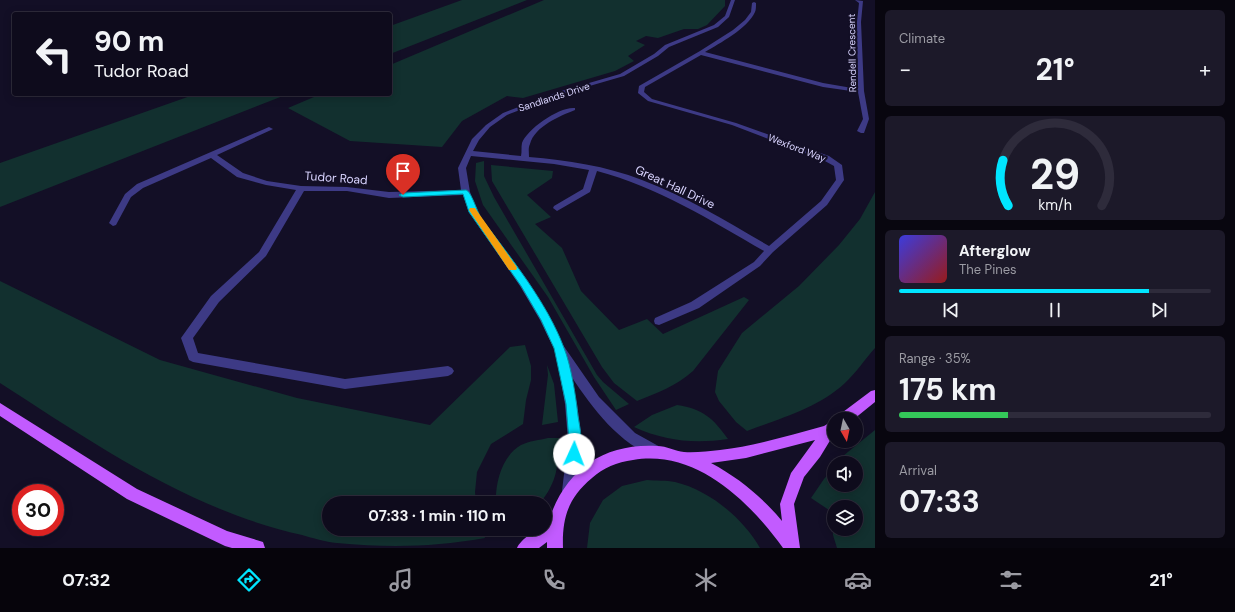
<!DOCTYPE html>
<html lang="en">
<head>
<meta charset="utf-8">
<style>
	body { margin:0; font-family:"DM Sans",sans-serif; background:#1c1929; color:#f1f3f6; height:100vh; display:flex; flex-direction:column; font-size:15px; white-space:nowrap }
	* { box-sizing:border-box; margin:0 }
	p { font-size:13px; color:#9b9ba3 }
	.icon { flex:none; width:22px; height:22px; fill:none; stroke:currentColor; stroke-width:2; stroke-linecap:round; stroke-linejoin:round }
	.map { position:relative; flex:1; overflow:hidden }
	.details { display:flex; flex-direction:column; gap:10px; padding:10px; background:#08060f; width:360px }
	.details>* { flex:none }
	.top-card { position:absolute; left:12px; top:12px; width:380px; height:84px; border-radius:4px; box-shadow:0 2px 10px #0003,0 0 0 1px #2e2b3b; background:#0e0b1c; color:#f1f3f6; overflow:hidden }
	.needle { width:26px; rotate:171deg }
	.tools { position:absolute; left:827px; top:412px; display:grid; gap:8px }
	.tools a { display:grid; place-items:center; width:36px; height:36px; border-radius:50%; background:#0e0b1c; box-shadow:0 2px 10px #0003,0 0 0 1px #2e2b3b; font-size:20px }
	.speed { position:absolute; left:12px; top:484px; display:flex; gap:8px; font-size:20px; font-weight:700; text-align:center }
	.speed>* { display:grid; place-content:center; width:52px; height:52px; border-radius:50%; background:#0e0b1c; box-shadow:0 2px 10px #0003,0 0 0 1px #2e2b3b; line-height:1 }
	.speed .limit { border:6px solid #d22; background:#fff; color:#111 }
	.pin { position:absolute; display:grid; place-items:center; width:34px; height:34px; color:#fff; margin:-41px -17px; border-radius:50% 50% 50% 0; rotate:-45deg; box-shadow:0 0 4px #0007 }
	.pin .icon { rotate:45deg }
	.me { position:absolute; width:44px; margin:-22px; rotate:2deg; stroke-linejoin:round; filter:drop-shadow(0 0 3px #0008) }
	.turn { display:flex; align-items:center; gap:14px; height:84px; padding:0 16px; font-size:18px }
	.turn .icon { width:52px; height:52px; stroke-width:2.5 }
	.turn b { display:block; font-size:28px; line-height:34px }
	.big { font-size:30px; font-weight:700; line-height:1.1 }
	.details .card { flex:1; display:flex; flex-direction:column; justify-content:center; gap:6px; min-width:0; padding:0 14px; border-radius:6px; background:#1c1929 }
	.details .dial { align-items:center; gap:0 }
	.dial svg { height:104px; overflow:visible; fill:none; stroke:#2e2b3b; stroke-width:7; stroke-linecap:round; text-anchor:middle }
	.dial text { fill:#f1f3f6; stroke:none }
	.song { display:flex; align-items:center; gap:12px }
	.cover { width:48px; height:48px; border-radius:6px; background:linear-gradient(135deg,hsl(240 70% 55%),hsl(0 70% 35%)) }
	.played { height:4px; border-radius:2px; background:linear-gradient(90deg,#00e5ff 80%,#2e2b3b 80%) }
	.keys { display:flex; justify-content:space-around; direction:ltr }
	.heat { display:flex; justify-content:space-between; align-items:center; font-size:22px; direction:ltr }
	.charge { height:6px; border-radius:3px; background:linear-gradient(90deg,#34c759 35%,#2e2b3b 0) }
	.trip { position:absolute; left:322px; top:496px; width:230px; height:40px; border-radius:20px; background:#0e0b1c; box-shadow:0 2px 10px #0003,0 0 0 1px #2e2b3b; font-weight:700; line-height:40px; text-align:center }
	.dock { display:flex; height:64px; justify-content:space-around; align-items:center; background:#06040b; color:#9b9ba3 }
	.dock .icon { width:28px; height:28px }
	.dock .on { color:#00e5ff }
	.dock b { font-size:18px; color:#f1f3f6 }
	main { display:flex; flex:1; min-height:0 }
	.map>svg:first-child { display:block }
</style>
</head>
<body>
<main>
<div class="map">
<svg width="875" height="548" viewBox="0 0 875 548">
	<rect width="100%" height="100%" fill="#130f26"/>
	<path fill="#12302f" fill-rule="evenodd" d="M462 0H527L390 54V26Z
		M544 0H725V6L707 25 698 29H684L658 38 646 36 636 41 645 45 628 56 634 61 615 71 523 98 507 96 462 121 442 147 350 141 288 108 321 94H390V65Z
		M196 94H288L0 207V163Z
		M484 161V176L494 197 597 375 603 382 629 404 616 410 594 377 548 297 483 205 475 181 476 163Z
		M491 165 553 171 552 178 527 195 551 217 535 224 562 248 581 291 619 330 647 319 663 334 744 297 749 300 693 371C676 386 657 393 637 401L614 383 602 367 492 181Z
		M875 192V348C865 359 856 373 845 383 818 408 781 418 747 431L736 422 719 401 715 392 718 371 742 333 799 286 839 245 860 219Z
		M0 281 160 360 297 398 430 425 510 347 525 345 531 366V380L526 400 523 424 491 444 477 472 475 492 476 503H329V529H482L485 538C433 547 390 548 337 543 325 542 313 538 302 535 192 511 93 443 0 383Z
		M547 365 554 384 558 422 542 425 548 375Z
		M677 405C703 409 713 418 728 439 694 444 665 441 634 427L652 415Z
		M875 430V548H837L833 535 832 512 811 498 824 479 834 467V485H856V463H837L843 456ZM834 507H856V529H834Z
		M548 438H559C558 465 558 481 540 503H496C495 483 502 456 521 445 529 441 540 440 548 438Z
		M647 480C656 481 666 480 675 482 709 490 743 518 760 548H587L590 523 603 500 622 486Z"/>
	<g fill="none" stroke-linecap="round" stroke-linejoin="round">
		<path fill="#3d3a85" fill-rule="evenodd" d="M731 0H735L729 17 718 27 669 47 658 56 624 76 562 94 507 115 490 127 479 140 473 151 521 156C522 152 521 147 522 143 527 129 560 106 575 108V110C560 116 535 126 530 144 528 148 529 152 529 157 567 160 606 166 642 180 687 197 728 222 769 246L821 201 836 180 834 166 823 160 732 125 648 101 638 93 639 86 700 51 733 30 745 20 751 12 752 3 754 2 756 3C756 6 756 10 755 12 747 29 720 43 705 52L823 83 858 89 857 22 859 3 855 0 863 1 861 22 864 91 869 119 864 133H861L857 131 863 119 858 92 823 87 701 55 645 87 644 92 652 99 736 123 829 156 842 165 844 180 827 205 773 252 760 266 699 308 659 325 655 324 654 321 655 318 691 302 754 262 764 251C710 220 658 187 597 171L590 192 557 211 553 208 554 206 583 189 589 170 554 164 471 156 466 168 470 192 477 212 528 281 549 316 563 345 599 397 635 433 662 448 664 452 662 456 657 458C619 444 593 409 571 376L577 404 582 441 576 491 574 496 569 498 564 496 562 491 568 441 565 404 556 353 540 320 520 286 469 212 463 195 389 198 347 191H304L266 256 219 302 193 338 198 353 345 379 448 366 452 368 454 371 452 374 448 376 345 389 193 362 189 360 181 338 211 296 259 252 296 190 266 185 237 177 211 158 143 188 131 197 116 225 113 226 109 223 125 194 137 184 269 127 273 129 271 130 217 155 243 173 267 181 301 186 347 187 389 192 461 190 458 168 472 139 486 125 503 113 558 92 620 74 654 54 665 45 714 25 725 16Z"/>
		<path fill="#c25bff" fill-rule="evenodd" d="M875 390V402L854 419H838L839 415 871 391Z
			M0 403 137 489 227 531 263 542 265 548H232L225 546 127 499 0 416Z
			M834 420V434L820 457 804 477 794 504 800 548H783C749 501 696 449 633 460 617 462 603 468 592 478 568 498 562 518 563 548H547V542L539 548H517C521 539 536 529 545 529V526L548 523C564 471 602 443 657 446 667 446 675 451 684 452 695 453 709 451 720 450 755 446 790 435 824 426ZM815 440 791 473 780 504 782 521C762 497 739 478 711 463L746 458Z"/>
	</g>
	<path fill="#00e5ff" stroke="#0095a6" d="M466 190C471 191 477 211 481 218 510 257 547 302 564 348 571 365 576 397 578 416 580 429 584 445 578 458L574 459 569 458 567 454 569 441 566 404 554 348 541 320 521 286 469 212 463 194 403 197 399 195 403 193Z"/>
	<path fill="#f59e0b" d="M470 208H475L516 266 517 268 516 270H509L469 210Z"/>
	<g text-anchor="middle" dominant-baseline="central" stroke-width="4" stroke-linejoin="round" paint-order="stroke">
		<g font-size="10" fill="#d9d4ff" stroke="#130f26">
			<text transform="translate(852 53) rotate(-91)">Rendell Crescent</text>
			<text transform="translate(554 97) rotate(-18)">Sandlands Drive</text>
			<text transform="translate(797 148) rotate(21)">Wexford Way</text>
		</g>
		<g font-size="12" fill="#d9d4ff" stroke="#130f26">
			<text transform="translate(336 178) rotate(4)">Tudor Road</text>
			<text transform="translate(675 187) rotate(25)">Great Hall Drive</text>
		</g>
	</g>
</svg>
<div class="tools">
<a><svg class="needle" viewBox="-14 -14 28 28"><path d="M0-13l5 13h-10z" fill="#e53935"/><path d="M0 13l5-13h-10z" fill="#9b9ba3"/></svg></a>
<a><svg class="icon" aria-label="sound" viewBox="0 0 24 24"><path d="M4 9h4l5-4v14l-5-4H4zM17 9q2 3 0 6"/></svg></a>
<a><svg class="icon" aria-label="layers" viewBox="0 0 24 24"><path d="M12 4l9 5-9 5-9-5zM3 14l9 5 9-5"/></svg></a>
</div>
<div class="speed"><div class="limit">30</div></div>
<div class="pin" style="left:403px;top:195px;background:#d93025"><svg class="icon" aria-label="arrive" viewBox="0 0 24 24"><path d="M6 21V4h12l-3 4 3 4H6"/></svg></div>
<svg class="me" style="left:574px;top:454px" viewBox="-20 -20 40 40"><circle r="19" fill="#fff"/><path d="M0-13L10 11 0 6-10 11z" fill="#00e5ff"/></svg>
<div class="trip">07:33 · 1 min · 110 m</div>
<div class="top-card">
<div class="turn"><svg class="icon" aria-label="left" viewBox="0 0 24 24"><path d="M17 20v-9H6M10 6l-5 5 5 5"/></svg><div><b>90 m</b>Tudor Road</div></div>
</div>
</div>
<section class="details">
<div class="card"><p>Climate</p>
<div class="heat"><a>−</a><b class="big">21°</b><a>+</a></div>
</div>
<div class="card dial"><svg viewBox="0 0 100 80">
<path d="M14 69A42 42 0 1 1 86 69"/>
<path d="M14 69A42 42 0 0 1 10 34" stroke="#00e5ff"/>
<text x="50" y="56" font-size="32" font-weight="700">29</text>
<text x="50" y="72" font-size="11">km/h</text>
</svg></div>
<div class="card">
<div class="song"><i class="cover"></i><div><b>Afterglow</b><p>The Pines</p></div></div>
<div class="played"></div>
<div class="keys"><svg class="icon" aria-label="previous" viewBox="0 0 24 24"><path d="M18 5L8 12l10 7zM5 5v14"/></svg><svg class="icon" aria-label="pause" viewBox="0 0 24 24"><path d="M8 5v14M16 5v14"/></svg><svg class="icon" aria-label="next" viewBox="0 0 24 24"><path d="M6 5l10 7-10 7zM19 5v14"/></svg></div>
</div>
<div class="card"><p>Range · 35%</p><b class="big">175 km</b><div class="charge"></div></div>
<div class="card"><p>Arrival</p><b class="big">07:33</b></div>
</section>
</main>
<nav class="dock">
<b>07:32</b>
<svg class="icon on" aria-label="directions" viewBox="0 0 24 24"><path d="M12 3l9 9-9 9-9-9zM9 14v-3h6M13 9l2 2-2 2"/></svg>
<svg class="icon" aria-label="music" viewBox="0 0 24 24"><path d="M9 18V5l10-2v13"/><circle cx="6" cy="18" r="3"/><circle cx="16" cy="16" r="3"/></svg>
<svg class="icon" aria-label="phone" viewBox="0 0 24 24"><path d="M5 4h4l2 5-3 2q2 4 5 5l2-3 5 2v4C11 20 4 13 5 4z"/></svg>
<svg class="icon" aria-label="climate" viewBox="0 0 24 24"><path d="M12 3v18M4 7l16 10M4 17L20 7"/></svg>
<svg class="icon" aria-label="car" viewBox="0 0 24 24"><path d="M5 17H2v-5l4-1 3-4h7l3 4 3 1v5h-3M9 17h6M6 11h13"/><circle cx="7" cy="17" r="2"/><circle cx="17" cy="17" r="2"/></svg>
<svg class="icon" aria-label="filters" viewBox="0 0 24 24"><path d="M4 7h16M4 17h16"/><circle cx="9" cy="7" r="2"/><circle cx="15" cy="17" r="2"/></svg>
<b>21°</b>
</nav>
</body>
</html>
